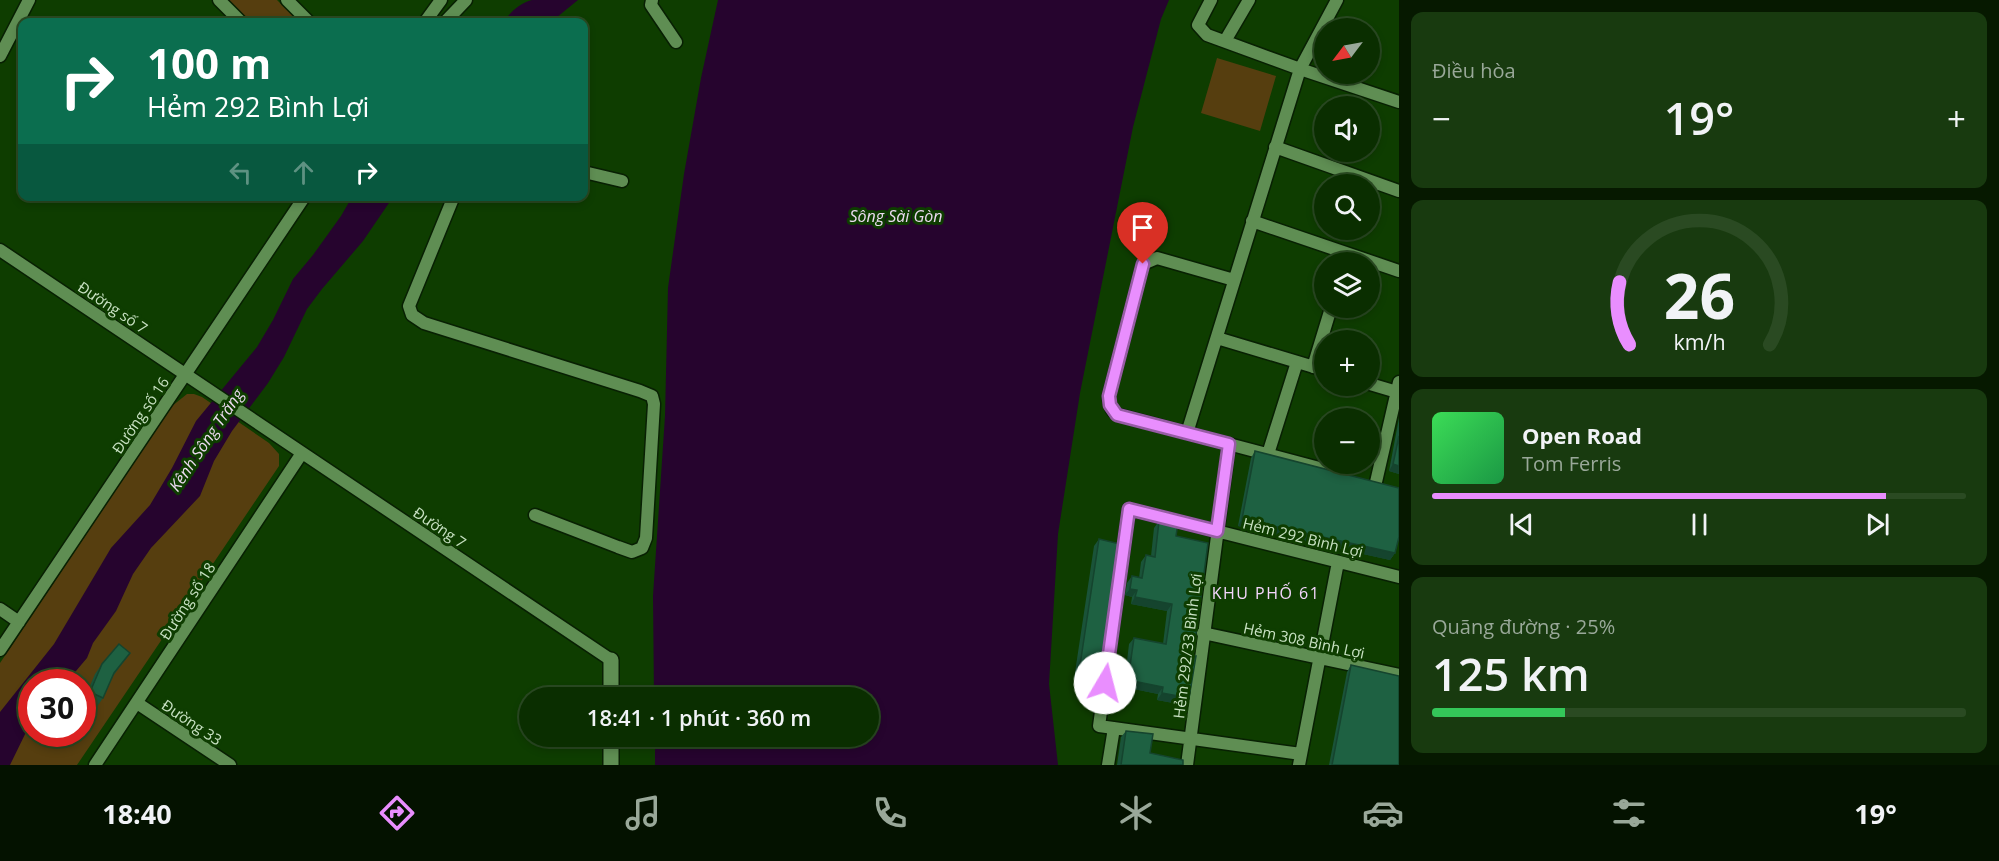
<!DOCTYPE html>
<html lang="vi">
<head>
<meta charset="utf-8">
<style>
	body { margin:0; font-family:"Open Sans",sans-serif; background:#183a0f; color:#f1f3f6; height:100vh; display:flex; flex-direction:column; font-size:22px; white-space:nowrap }
	* { box-sizing:border-box; margin:0 }
	p { font-size:20px; color:#99a899 }
	.icon { flex:none; width:33px; height:33px; fill:none; stroke:currentColor; stroke-width:2; stroke-linecap:round; stroke-linejoin:round }
	.map { position:relative; flex:1; overflow:hidden }
	.drawer { display:flex; flex-direction:column; gap:12px; padding:12px; background:#061900; width:600px }
	.drawer>* { flex:none }
	.banner { position:absolute; left:18px; top:18px; width:570px; height:183px; border-radius:12px; box-shadow:0 3px 9px #0003,0 0 0 2px #2a4a22; background:#0b6e4f; color:#fff; overflow:hidden }
	.needle { width:39px; rotate:238deg }
	.fabs { position:absolute; left:1314px; top:18px; display:grid; gap:12px }
	.fabs a { display:grid; place-items:center; width:66px; height:66px; border-radius:50%; background:#0a2e00; box-shadow:0 3px 9px #0003,0 0 0 2px #2a4a22; font-size:30px }
	.speed { position:absolute; left:18px; top:669px; display:flex; gap:12px; font-size:30px; font-weight:700; text-align:center }
	.speed>* { display:grid; place-content:center; width:78px; height:78px; border-radius:50%; background:#0a2e00; box-shadow:0 3px 9px #0003,0 0 0 2px #2a4a22; line-height:1 }
	.speed .limit { border:9px solid #d22; background:#fff; color:#111 }
	.pin { position:absolute; display:grid; place-items:center; width:51px; height:51px; color:#fff; margin:-62px -26px; border-radius:50% 50% 50% 0; rotate:-45deg; box-shadow:0 0 6px #0007 }
	.pin .icon { rotate:45deg }
	.me { position:absolute; width:66px; margin:-33px; rotate:8deg; stroke-linejoin:round; filter:drop-shadow(0 0 4px #0008) }
	.turn { display:flex; align-items:center; gap:21px; height:126px; padding:0 30px; font-size:27px }
	.turn .icon { width:78px; height:78px; stroke-width:2.5 }
	.turn b { display:block; font-size:42px; line-height:51px }
	.lanes { display:flex; align-items:center; height:57px; padding:0 30px; background:#0003; justify-content:center; gap:30px; direction:ltr }
	.lanes .off { opacity:.35 }
	.big { font-size:45px; font-weight:600; line-height:1.1 }
	.drawer .card { flex:1; display:flex; flex-direction:column; justify-content:center; gap:9px; min-width:0; padding:0 21px; border-radius:12px; background:#183a0f }
	.drawer .dial { align-items:center; gap:0 }
	.dial svg { height:156px; overflow:visible; fill:none; stroke:#2a4a22; stroke-width:7; stroke-linecap:round; text-anchor:middle }
	.dial text { fill:#f1f3f6; stroke:none }
	.song { display:flex; align-items:center; gap:18px }
	.cover { width:72px; height:72px; border-radius:9px; background:linear-gradient(135deg,hsl(130 70% 55%),hsl(140 70% 35%)) }
	.played { height:6px; border-radius:3px; background:linear-gradient(90deg,#e98efe 85%,#2a4a22 85%) }
	.keys { display:flex; justify-content:space-around; direction:ltr }
	.heat { display:flex; justify-content:space-between; align-items:center; font-size:33px; direction:ltr }
	.charge { height:9px; border-radius:4px; background:linear-gradient(90deg,#34c759 25%,#2a4a22 0) }
	.trip { position:absolute; left:519px; top:687px; width:360px; height:60px; border-radius:30px; background:#0a2e00; box-shadow:0 3px 9px #0003,0 0 0 2px #2a4a22; font-weight:600; line-height:60px; text-align:center }
	.tab-bar { display:flex; height:96px; justify-content:space-around; align-items:center; background:#041200; color:#99a899 }
	.tab-bar .icon { width:42px; height:42px }
	.tab-bar .current { color:#e98efe }
	.tab-bar b { font-size:27px; color:#f1f3f6 }
	main { display:flex; flex:1; min-height:0 }
	.map>svg:first-child { display:block }
</style>
</head>
<body>
<main>
<div class="map">
<svg width="1399" height="765" viewBox="0 0 1399 765">
	<rect width="100%" height="100%" fill="#0e3d00"/>
	<path fill="#563e0f" fill-rule="evenodd" d="M229 0H277L299 22H251Z
		M1217 58 1276 76 1260 131 1201 113Z
		M187 394H194L202 397 269 443 279 454V466L77 765H0V663L172 406ZM32 682H82V734H32Z"/>
	<path fill="#26042e" d="M532 0H578L551 22H504C510 12 520 3 532 0Z
		M718 0H1169L1161 19 1133 127 1080 393 1058 534 1049 684 1058 765H655V737L868 736V698L654 697 653 596 665 416 668 288 684 174 701 78Z
		M352 197H393L363 241 322 289 307 309 284 357 268 383 232 431 214 461 200 496 151 548 133 574 116 611 93 643 87 658 76 671 63 682H32L31 722 10 765H0V712L54 644 111 548 150 505 172 468 196 421 257 347 273 320 293 279 313 255 341 216Z"/>
	<g fill="none" stroke-linecap="round" stroke-linejoin="round">
		<g stroke="#082003" stroke-width="15">
			<path id="minor" d="M219 0 241 22
				M287 0 309 22
				M652 0 651 5 676 42
				M1211 0 1198 25 1207 35 1300 69 1399 102
				M425 22 441 0
				M445 22 466 0
				M1225 41 1249 0
				M0 56 29 0
				M1275 147 1399 191
				M584 172 622 181
				M454 196 409 306 412 315 424 323 640 391 652 396 654 404 646 538 642 548 632 552 618 547 535 515
				M1252 221 1399 271
				M0 250 611 660
				M1234 280 1157 258 1143 264 1109 396C1109 404 1111 412 1119 415L1323 469
				M1217 338 1324 370
				M1313 367 1331 308
				M1370 384 1397 392
				M1187 433 1300 69 1337 0
				M1268 454 1297 362
				M1376 482 1399 382
				M0 609 19 622
				M1203 633 1399 675
				M0 650 305 196
				M137 703 230 765
				M1301 754 1099 726 1129 509 1399 577
				M95 765 302 453
				M1108 765 1114 728
				M1187 765 1229 445
				M1299 765 1338 562"/>
		</g>
		<g stroke="#082003" stroke-width="18">
			<path id="tertiary" d="M611 698V660
				M611 765V736"/>
		</g>
		<use href="#minor" stroke="#5f8e53" stroke-width="12"/>
		<use href="#tertiary" stroke="#5f8e53" stroke-width="15"/>
	</g>
	<path fill="#1a5339" d="M1399 418V474L1389 471Z
		M1255 451 1395 553 1390 560 1238 526 1251 458Z
		M1159 521 1176 536 1193 656 1189 698 1184 705 1157 700 1158 694 1124 687 1129 644 1134 638 1163 644 1167 611 1131 604 1132 597 1125 595 1127 583 1132 576 1139 578 1141 562 1146 555 1151 556 1154 528Z
		M1099 539 1101 677 1097 683 1074 679 1094 546Z
		M130 653 113 676 103 698 96 708 83 702 95 674 102 664Z
		M1351 665 1399 765H1329L1347 672Z
		M1126 731 1150 753 1183 765H1117L1121 737Z"/>
	<path fill="#15442e" d="M1393 464 1399 466V474L1389 471Z
		M1242 519 1395 553 1390 560 1238 526Z
		M1130 589 1137 590 1132 597 1125 595Z
		M1135 597 1172 604 1167 611 1131 604Z
		M1079 672 1101 677 1097 683 1074 679Z
		M1128 680 1163 687 1158 694 1124 687Z
		M1162 693 1189 698 1184 705 1157 700Z"/>
	<path fill="#1e6142" stroke="#15442e" stroke-width="1.5" d="M1399 436V466L1393 464Z
		M1255 451 1399 488V537L1395 553 1242 519Z
		M1159 521 1178 523 1176 536 1208 543 1193 656H1196L1189 698 1162 693 1163 687 1128 680 1134 638 1166 644 1172 604 1135 597 1137 590 1130 589 1132 576 1142 578 1146 555 1155 557Z
		M1099 539 1120 544 1101 677 1079 672Z
		M119 644 130 653 114 673 103 698 90 692 102 664Z
		M1351 665 1399 676V765H1332Z
		M1126 731 1153 734 1150 753 1183 760V765H1121Z"/>
	<g fill="none" stroke-linecap="round" stroke-linejoin="round">
		<g stroke="#975ca5" stroke-width="15">
			<path id="route" d="M1105 683 1129 509 1217 531 1229 444 1117 415 1110 405 1109 396 1143 264"/>
		</g>
		<use href="#route" stroke="#e98efe" stroke-width="10"/>
	</g>
	<g text-anchor="middle" dominant-baseline="central" stroke-width="6" stroke-linejoin="round" paint-order="stroke">
		<g font-size="15" fill="#c9e2c3" stroke="#0e3d00">
			<text transform="translate(113 307) rotate(34)">Đường số 7</text>
			<text transform="translate(140 415) rotate(-56)">Đường số 16</text>
			<text transform="translate(440 527) rotate(34)">Đường 7</text>
			<text transform="translate(1303 537) rotate(14)">Hẻm 292 Bình Lợi</text>
			<text transform="translate(187 601) rotate(-57)">Đường số 18</text>
			<text transform="translate(1304 640) rotate(12)">Hẻm 308 Bình Lợi</text>
			<text transform="translate(1187 646) rotate(-83)">Hẻm 292/33 Bình Lợi</text>
			<text transform="translate(192 722) rotate(34)">Đường 33</text>
		</g>
		<g font-size="16" font-style="italic" fill="#eddbf1" stroke="#0e3d00">
			<text x="896" y="216">Sông Sài Gòn</text>
			<text transform="translate(206 440) rotate(-56)">Kênh Sông Trăng</text>
		</g>
		<g font-size="16" letter-spacing="1.5" fill="#f5d7fd" stroke="#0e3d00">
			<text x="1266" y="593">KHU PHỐ 61</text>
		</g>
	</g>
</svg>
<div class="fabs">
<a><svg class="needle" viewBox="-14 -14 28 28"><path d="M0-13l5 13h-10z" fill="#e53935"/><path d="M0 13l5-13h-10z" fill="#99a899"/></svg></a>
<a><svg class="icon" aria-label="sound" viewBox="0 0 24 24"><path d="M4 9h4l5-4v14l-5-4H4zM17 9q2 3 0 6"/></svg></a>
<a><svg class="icon" aria-label="search" viewBox="0 0 24 24"><circle cx="10" cy="10" r="6"/><path d="M15 15l6 6"/></svg></a>
<a><svg class="icon" aria-label="layers" viewBox="0 0 24 24"><path d="M12 4l9 5-9 5-9-5zM3 14l9 5 9-5"/></svg></a>
<a>+</a>
<a>−</a>
</div>
<div class="speed"><div class="limit">30</div></div>
<div class="pin" style="left:1143px;top:264px;background:#d93025"><svg class="icon" aria-label="arrive" viewBox="0 0 24 24"><path d="M6 21V4h12l-3 4 3 4H6"/></svg></div>
<svg class="me" style="left:1105px;top:683px" viewBox="-20 -20 40 40"><circle r="19" fill="#fff"/><path d="M0-13L10 11 0 6-10 11z" fill="#e98efe"/></svg>
<div class="trip">18:41 · 1 phút · 360 m</div>
<div class="banner">
<div class="turn"><svg class="icon" aria-label="right" viewBox="0 0 24 24"><path d="M7 20v-9h11M14 6l5 5-5 5"/></svg><div><b>100 m</b>Hẻm 292 Bình Lợi</div></div>
<div class="lanes"><svg class="icon off" aria-label="left" viewBox="0 0 24 24"><path d="M17 20v-9H6M10 6l-5 5 5 5"/></svg><svg class="icon off" aria-label="ahead" viewBox="0 0 24 24"><path d="M12 20V5M6 11l6-6 6 6"/></svg><svg class="icon" aria-label="right" viewBox="0 0 24 24"><path d="M7 20v-9h11M14 6l5 5-5 5"/></svg></div>
</div>
</div>
<section class="drawer">
<div class="card"><p>Điều hòa</p>
<div class="heat"><a>−</a><b class="big">19°</b><a>+</a></div>
</div>
<div class="card dial"><svg viewBox="0 0 100 80">
<path d="M14 69A42 42 0 1 1 86 69"/>
<path d="M14 69A42 42 0 0 1 9 37" stroke="#e98efe"/>
<text x="50" y="56" font-size="32" font-weight="700">26</text>
<text x="50" y="72" font-size="11">km/h</text>
</svg></div>
<div class="card">
<div class="song"><i class="cover"></i><div><b>Open Road</b><p>Tom Ferris</p></div></div>
<div class="played"></div>
<div class="keys"><svg class="icon" aria-label="previous" viewBox="0 0 24 24"><path d="M18 5L8 12l10 7zM5 5v14"/></svg><svg class="icon" aria-label="pause" viewBox="0 0 24 24"><path d="M8 5v14M16 5v14"/></svg><svg class="icon" aria-label="next" viewBox="0 0 24 24"><path d="M6 5l10 7-10 7zM19 5v14"/></svg></div>
</div>
<div class="card"><p>Quãng đường · 25%</p><b class="big">125 km</b><div class="charge"></div></div>
</section>
</main>
<nav class="tab-bar">
<b>18:40</b>
<svg class="icon current" aria-label="directions" viewBox="0 0 24 24"><path d="M12 3l9 9-9 9-9-9zM9 14v-3h6M13 9l2 2-2 2"/></svg>
<svg class="icon" aria-label="music" viewBox="0 0 24 24"><path d="M9 18V5l10-2v13"/><circle cx="6" cy="18" r="3"/><circle cx="16" cy="16" r="3"/></svg>
<svg class="icon" aria-label="phone" viewBox="0 0 24 24"><path d="M5 4h4l2 5-3 2q2 4 5 5l2-3 5 2v4C11 20 4 13 5 4z"/></svg>
<svg class="icon" aria-label="climate" viewBox="0 0 24 24"><path d="M12 3v18M4 7l16 10M4 17L20 7"/></svg>
<svg class="icon" aria-label="car" viewBox="0 0 24 24"><path d="M5 17H2v-5l4-1 3-4h7l3 4 3 1v5h-3M9 17h6M6 11h13"/><circle cx="7" cy="17" r="2"/><circle cx="17" cy="17" r="2"/></svg>
<svg class="icon" aria-label="filters" viewBox="0 0 24 24"><path d="M4 7h16M4 17h16"/><circle cx="9" cy="7" r="2"/><circle cx="15" cy="17" r="2"/></svg>
<b>19°</b>
</nav>
</body>
</html>
